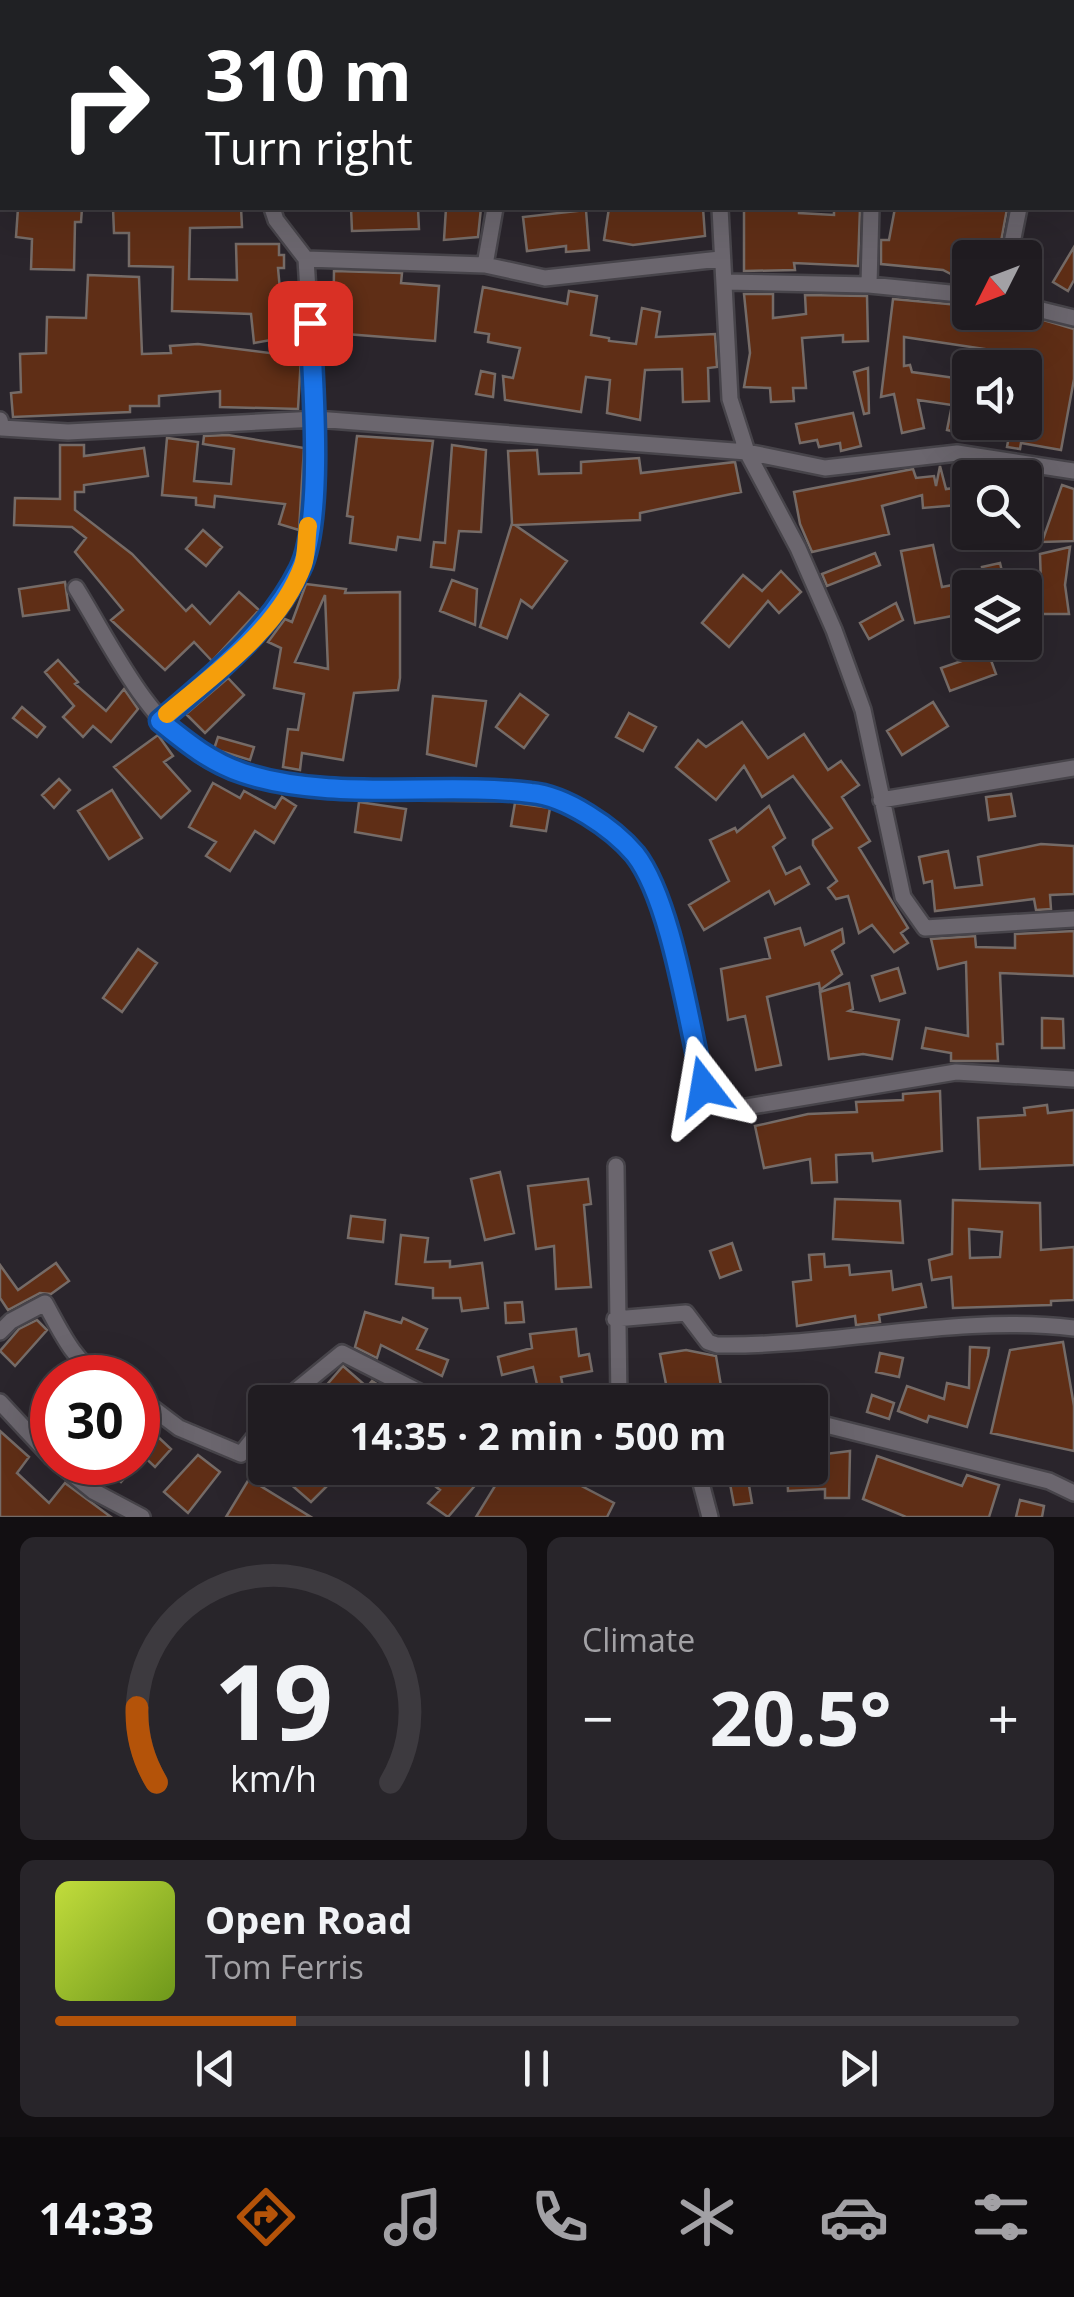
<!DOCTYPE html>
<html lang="en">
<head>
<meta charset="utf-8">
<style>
	body { margin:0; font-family:"Open Sans",sans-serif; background:#28252a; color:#f1f3f6; height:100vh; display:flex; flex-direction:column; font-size:38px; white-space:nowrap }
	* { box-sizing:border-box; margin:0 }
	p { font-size:32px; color:#a2a1a5 }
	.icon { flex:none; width:55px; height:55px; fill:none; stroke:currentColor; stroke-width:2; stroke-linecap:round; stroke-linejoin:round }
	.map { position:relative; height:1517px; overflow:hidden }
	.details { display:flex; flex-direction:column; gap:20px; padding:20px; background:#120f12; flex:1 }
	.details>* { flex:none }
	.hud { position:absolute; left:0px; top:0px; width:1075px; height:210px; box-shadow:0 10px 40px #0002,0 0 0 2px #3d3a3f; background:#202124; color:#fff; overflow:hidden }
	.needle { width:65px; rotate:228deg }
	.fabs { position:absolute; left:952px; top:240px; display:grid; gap:20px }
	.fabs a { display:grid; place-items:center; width:90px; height:90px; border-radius:10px; background:#201c21; box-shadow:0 10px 40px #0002,0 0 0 2px #3d3a3f; font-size:50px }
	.speed { position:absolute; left:30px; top:1355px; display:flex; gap:20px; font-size:50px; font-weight:700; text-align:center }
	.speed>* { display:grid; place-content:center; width:130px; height:130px; border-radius:50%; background:#201c21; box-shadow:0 10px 40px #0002,0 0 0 2px #3d3a3f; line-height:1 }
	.speed .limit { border:15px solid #d22; background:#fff; color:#111 }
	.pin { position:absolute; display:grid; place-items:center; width:85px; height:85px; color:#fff; margin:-42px; border-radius:20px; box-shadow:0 5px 15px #0006 }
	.me { position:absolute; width:110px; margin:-55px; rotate:346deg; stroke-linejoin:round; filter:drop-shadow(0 0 8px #0008) }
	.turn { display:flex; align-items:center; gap:35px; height:210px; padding:0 40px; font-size:45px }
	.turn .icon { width:130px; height:130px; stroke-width:2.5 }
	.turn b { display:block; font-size:70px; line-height:85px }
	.big { font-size:75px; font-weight:700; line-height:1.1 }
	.details .widget { flex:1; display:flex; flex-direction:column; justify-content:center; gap:15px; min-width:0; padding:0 35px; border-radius:15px; background:#28252a }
	.details .dial { align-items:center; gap:0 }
	.dial svg { height:260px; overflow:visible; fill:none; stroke:#3d3a3f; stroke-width:7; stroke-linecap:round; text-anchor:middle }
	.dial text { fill:#f1f3f6; stroke:none }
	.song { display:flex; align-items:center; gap:30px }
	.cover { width:120px; height:120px; border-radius:15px; background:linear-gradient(135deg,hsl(70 70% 55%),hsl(80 70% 35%)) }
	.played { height:10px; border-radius:5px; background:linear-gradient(90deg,#b45309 25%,#3d3a3f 25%) }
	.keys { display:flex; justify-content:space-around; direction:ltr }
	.heat { display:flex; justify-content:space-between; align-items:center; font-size:55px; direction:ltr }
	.details .tiles { flex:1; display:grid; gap:20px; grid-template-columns:1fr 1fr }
	.widget:last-child { grid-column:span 2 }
	.trip { position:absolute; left:248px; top:1385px; width:580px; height:100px; border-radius:10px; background:#201c21; box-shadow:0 10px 40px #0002,0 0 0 2px #3d3a3f; font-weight:700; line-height:100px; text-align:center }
	.menu { display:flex; height:160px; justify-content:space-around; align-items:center; background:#0d0b0d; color:#a2a1a5 }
	.menu .icon { width:70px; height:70px }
	.menu .active { color:#b45309 }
	.menu b { font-size:45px; color:#f1f3f6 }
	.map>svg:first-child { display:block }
</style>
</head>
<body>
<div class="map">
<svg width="1074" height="1517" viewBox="0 0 1074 1517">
	<rect width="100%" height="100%" fill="#2a252c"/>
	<path fill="#5f2e16" stroke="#756b67" stroke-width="2.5" fill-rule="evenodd" d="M18 208H82L81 222H75L74 270 31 269 32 239 16 237Z
		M113 208H241L242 227 190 228 189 279 237 280 236 244H279V255H284V268H278L281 301 297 298 299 335 254 343 251 314 172 311 173 267 129 266V233H114Z
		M351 208H418L419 229 352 231Z
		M446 208H481L478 237 444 240Z
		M609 208H703L705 236 633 245 604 240Z
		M744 208H799V213L834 215V208H860L858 266 794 263 795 270 744 271Z
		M895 208 1007 209 998 258H970V284L943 270 881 264V240H889Z
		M586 210 589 250 566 252V246L527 251 523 217Z
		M1074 247V280L1068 291 1053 282Z
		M334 271 402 273 401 283 439 286 435 341 333 333Z
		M88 275 139 277 142 354 171 353 170 346 198 344 301 357 298 409 220 407V391L159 396V406H130V412L13 417 11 393 21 392 20 354 46 353 47 317 86 318Z
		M483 287 567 304 569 291 597 296 591 335 609 338V341L636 344 642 308 660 312 656 337 715 334 717 367 708 368 709 401 683 402 682 369 645 370 640 420 607 413 610 380 586 377 581 412 505 400 503 376 513 378 520 348 488 342 489 334 475 332Z
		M744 294H773V318L806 314 805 295 867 296 868 341 843 342V335L802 338 806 388H793L794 401 771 402 770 388 744 387 750 353Z
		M893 299 970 306V312H1016L1074 329V379L1061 450 1021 443 1020 449 1007 447 1009 436 973 429 974 422H1025L1024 355 904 337V366L910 365 912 372 970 380V407L966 434 947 430 952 405 918 400 924 428 902 433 894 394 881 397Z
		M868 368 869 413 864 414 854 372Z
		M481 371 495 374 493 397 476 394Z
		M853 413 861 446 841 451 840 443 819 447 817 440 800 443 796 424Z
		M228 435 304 448 299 530 279 524 285 504 215 496 214 507 196 505V498L162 495 167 438 198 442 194 481 231 484 234 449 203 444 204 436Z
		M357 436 433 441 420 540 398 537 396 550 350 543 353 517 347 516Z
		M60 445H84V456L144 448 148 476 84 485V492H75V510L132 554 186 611 192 605 210 624 239 592 259 610 212 661 194 642 165 670 111 620 123 610 75 552 86 538 72 527 14 525 15 498 60 499Z
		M452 445 486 450 481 532 459 531 454 570 431 567 434 542 445 543Z
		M537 450 539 474 581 473V462L639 458 641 473 735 462 741 492 640 513V520L515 525 567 561 532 608 521 600 507 638 480 627 512 523 508 451Z
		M940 466 946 489 970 486V504L923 508 922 495 882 506 889 534 812 552 800 524 794 492 913 469 916 478 934 476 936 486Z
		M1062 485 1074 489V541L1042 542Z
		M203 530 222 547 206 566 186 549Z
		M933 545 942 587 963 583 968 613 915 623 901 551Z
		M1070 547 1065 585 1069 614H1042L1040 554Z
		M875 553 880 565 827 586 822 574Z
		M1000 563 1006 588H986L982 567Z
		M781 571 801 592 779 613 768 601 729 647 702 623 743 575 762 591Z
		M452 580 477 589 475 625 440 611Z
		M65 582 69 610 23 616 19 589Z
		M306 584 346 589 345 593 400 592V678L398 690 354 693 343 760 302 753 300 770 283 767 288 729 298 730 304 694 274 688 281 648 268 642 285 619 292 622ZM325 595 328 669 295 662Z
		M896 603 903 620 869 639 860 623Z
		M988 652 996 674 950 691 941 668Z
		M58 660 78 682 75 684 106 711 124 689 138 709 111 742 93 726 83 737 63 717 74 706 45 672Z
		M228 678 244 695 205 733 186 714Z
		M520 694 548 715 524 748 496 727Z
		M433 696 486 701 476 766 427 754Z
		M933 702 948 726 902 755 887 731Z
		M22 707 45 727 37 737 13 718Z
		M629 713 656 727 643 751 616 737Z
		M742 722 768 758 804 734 828 770 841 761 859 785 842 797 870 841 859 848 908 928 901 933 908 943 894 952 872 925 859 933 848 896 836 899 828 888 837 881 813 845V840L832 828 793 776 762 797 744 766 716 800 676 767 698 740 706 747Z
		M158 735 173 756 164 762 190 791 161 818 114 767Z
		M218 737 254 747 250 760 214 749Z
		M59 779 70 790 54 808 42 795Z
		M213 783 240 798 244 791 275 808 282 797 296 806 274 843 255 831 230 871 206 856 216 842 189 827Z
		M112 790 142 838 109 859 78 811Z
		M1011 794 1015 816 989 820 986 797Z
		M359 802 406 809 401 840 355 832Z
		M515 803 550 808 546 831 511 826Z
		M769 806 785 838 773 847 786 874 800 867 809 884 775 904 769 891 704 930 689 905 729 881 710 840 735 828 737 832Z
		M1041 844 1074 846V894L1050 895 1051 909 1036 910 1034 899 935 911 932 881 924 883 919 857 948 851 955 888 982 885 978 857Z
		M800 928 805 945 842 929 844 943 832 951 842 974 820 990 819 983 767 997 781 1065 756 1070 745 1016 728 1020 721 969 770 958 765 938Z
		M1074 931V976L1000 973 1003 1044H997L998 1061H951V1053L922 1048 926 1028 968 1036 966 962 938 969 931 939 975 936 976 947 1015 948V934Z
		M138 949 157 963 122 1012 103 998Z
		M898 968 905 993 880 1001 872 976Z
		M849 983 853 1009 849 1011 899 1020 892 1059 863 1054 829 1059 820 992Z
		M1042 1018 1063 1019 1064 1048H1042Z
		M940 1091 942 1151 873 1161 872 1153 836 1155 837 1182 812 1183 810 1159 764 1168 755 1126 808 1114 857 1112 856 1102 903 1100V1094Z
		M1047 1105 1048 1113 1074 1110V1165L980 1169 978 1118 1025 1115 1024 1108Z
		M500 1172 514 1233 485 1240 471 1179Z
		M588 1179 591 1204 584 1205 591 1287 556 1289 554 1246 536 1249 528 1186Z
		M835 1199 900 1201 903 1243 833 1239Z
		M953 1200 1040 1203 1041 1250 1074 1247V1300L1051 1301V1305L953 1308 951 1277 932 1280 929 1260 952 1254ZM969 1229 1002 1232 1000 1257 970 1258Z
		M351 1216 385 1220 383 1242 348 1238Z
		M401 1235 428 1238 425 1262 450 1261V1267L482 1263 488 1308 462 1311 460 1298H433V1288L396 1284Z
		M732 1243 741 1270 720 1278 710 1251Z
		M824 1254 825 1267 849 1265 850 1275 891 1271 893 1290 921 1284 926 1307 879 1315 880 1322 856 1325 855 1316 797 1326 793 1282 811 1280 809 1255Z
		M56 1263 69 1281 51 1294 40 1293 8 1310 0 1298V1265L18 1290Z
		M522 1302 524 1322 506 1323 505 1303Z
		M365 1312 401 1323 403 1318 427 1329 417 1349 448 1360 442 1376 381 1345 377 1358 355 1347Z
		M37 1320 47 1330 15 1366 0 1351 19 1329Z
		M576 1329 579 1356 589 1354 592 1371 561 1377 566 1402H541L533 1367 502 1375 498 1357 532 1348 530 1334Z
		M1063 1342 1074 1406V1451L991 1433 1010 1350Z
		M970 1347 989 1348 988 1356 967 1427 929 1416 927 1422 898 1411 907 1386 944 1399 947 1383 969 1388Z
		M686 1350 716 1356 722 1392 669 1399 660 1354Z
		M880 1353 903 1358 899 1377 876 1372Z
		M343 1366 367 1387 372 1381 404 1402H312Z
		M872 1395 894 1403 889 1419 867 1412Z
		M138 1418 171 1449 155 1467 138 1451Z
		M0 1431 29 1457 17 1473 49 1503 65 1483 111 1517H0Z
		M850 1451 849 1498H825V1489L788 1491 787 1468H825V1454Z
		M198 1455 220 1472 188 1513 164 1492Z
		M877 1456 962 1486 967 1475 999 1485 989 1517H906L863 1499Z
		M99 1462H139L121 1482Z
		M272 1468H345L311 1502Z
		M412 1468H490L448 1517 428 1503 440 1490Z
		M506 1468H547L614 1503 607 1517H476Z
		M727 1468H746L752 1503 734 1505Z
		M249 1479 311 1517H226Z
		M1020 1500 1044 1506 1042 1517H1016Z"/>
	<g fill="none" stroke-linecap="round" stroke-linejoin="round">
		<g stroke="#47444a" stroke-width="20">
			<path id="street" d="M139 2V0
				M314 2 315 0
				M722 2 723 0
				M1072 52H1074
				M0 66 2 53
				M0 106 2 107
				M720 208 730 399 747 452 798 548 834 630 863 710 903 897 925 928 1074 919
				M1009 258 1019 208
				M306 259 485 265 545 278 720 259
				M485 265 495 208
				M724 282 869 285 970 295
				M869 285 871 208
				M1025 306 1074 318
				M0 420 2 428 68 432 316 419 306 259 276 220 272 208
				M76 588C112 646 144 718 203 756 267 796 411 791 487 793 502 793 518 790 533 792 566 797 614 828 635 855 672 903 689 1026 704 1087L712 1102 728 1110 956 1072 1074 1079
				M160 721C208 680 283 626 303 564 317 520 313 465 316 419L747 452 825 468 957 453 1074 471
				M881 800 1074 768
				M616 1166 619 1402
				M615 1319 686 1313 708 1342 717 1345C835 1347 956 1314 1074 1328
				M0 1332 11 1321 45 1303C60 1330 74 1362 102 1378
				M138 1397 179 1428 241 1454 265 1424
				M0 1402 52 1458
				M282 1402 342 1353 439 1402
				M810 1421 1049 1481 1074 1493
				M57 1462 93 1491 142 1517
				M697 1468 710 1517"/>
		</g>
		<use href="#street" stroke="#6b666e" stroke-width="15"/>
	</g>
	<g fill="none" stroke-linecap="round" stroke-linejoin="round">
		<g stroke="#114b97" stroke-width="25">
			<path id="route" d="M310 323C313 379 324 521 300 569 268 633 213 675 160 721 186 742 210 762 243 773 329 802 442 782 531 793 566 796 613 828 635 854 672 901 689 1027 704 1087"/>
		</g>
		<use href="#route" stroke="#1a73e8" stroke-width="18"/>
		<path stroke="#f59e0b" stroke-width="18" d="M167 714C216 673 280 628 303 565 307 554 306 538 308 526"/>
	</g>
</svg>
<div class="fabs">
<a><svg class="needle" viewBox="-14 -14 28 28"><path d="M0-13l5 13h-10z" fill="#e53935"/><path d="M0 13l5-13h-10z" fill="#a2a1a5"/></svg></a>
<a><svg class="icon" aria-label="sound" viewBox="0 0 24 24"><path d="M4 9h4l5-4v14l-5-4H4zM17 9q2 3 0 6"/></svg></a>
<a><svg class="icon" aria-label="search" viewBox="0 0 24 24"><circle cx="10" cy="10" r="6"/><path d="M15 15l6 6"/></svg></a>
<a><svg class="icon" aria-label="layers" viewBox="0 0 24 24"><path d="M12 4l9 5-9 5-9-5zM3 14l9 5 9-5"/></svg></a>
</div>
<div class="speed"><div class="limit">30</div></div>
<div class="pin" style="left:310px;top:323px;background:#d93025"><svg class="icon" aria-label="arrive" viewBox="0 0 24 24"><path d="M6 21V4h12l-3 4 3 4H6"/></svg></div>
<svg class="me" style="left:704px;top:1087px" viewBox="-20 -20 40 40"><path d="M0-17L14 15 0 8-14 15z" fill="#1a73e8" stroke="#fff" stroke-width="4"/></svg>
<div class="trip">14:35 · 2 min · 500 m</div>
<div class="hud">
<div class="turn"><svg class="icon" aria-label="right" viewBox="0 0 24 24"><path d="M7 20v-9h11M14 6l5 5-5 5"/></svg><div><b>310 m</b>Turn right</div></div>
</div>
</div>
<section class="details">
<div class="tiles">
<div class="widget dial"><svg viewBox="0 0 100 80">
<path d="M14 69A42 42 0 1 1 86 69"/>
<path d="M14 69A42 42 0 0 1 8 46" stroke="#b45309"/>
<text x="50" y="56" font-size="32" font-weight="700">19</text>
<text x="50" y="72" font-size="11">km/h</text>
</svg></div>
<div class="widget"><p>Climate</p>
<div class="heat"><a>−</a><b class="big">20.5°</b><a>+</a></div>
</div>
<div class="widget">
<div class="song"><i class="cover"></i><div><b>Open Road</b><p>Tom Ferris</p></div></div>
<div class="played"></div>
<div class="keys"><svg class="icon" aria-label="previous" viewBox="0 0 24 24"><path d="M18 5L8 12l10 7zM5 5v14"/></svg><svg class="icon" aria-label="pause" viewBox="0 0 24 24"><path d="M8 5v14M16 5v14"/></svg><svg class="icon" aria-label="next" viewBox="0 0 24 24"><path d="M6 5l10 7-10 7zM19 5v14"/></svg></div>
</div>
</div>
</section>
<nav class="menu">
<b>14:33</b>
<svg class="icon active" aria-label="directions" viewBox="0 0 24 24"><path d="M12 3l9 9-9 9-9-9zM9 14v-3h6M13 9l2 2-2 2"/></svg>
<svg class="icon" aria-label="music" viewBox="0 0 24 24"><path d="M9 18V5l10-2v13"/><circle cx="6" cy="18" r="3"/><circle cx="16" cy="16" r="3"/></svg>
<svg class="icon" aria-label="phone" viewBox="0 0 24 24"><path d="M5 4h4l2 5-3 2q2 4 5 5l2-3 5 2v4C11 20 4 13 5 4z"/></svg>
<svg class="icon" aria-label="climate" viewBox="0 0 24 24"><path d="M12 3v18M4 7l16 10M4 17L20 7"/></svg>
<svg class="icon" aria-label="car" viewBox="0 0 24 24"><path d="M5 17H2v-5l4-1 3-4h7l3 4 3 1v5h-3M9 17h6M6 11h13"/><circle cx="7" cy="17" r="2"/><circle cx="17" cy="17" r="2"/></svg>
<svg class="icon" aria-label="filters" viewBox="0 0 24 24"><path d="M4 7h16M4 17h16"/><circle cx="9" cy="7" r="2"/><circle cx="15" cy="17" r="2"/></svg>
</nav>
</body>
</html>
